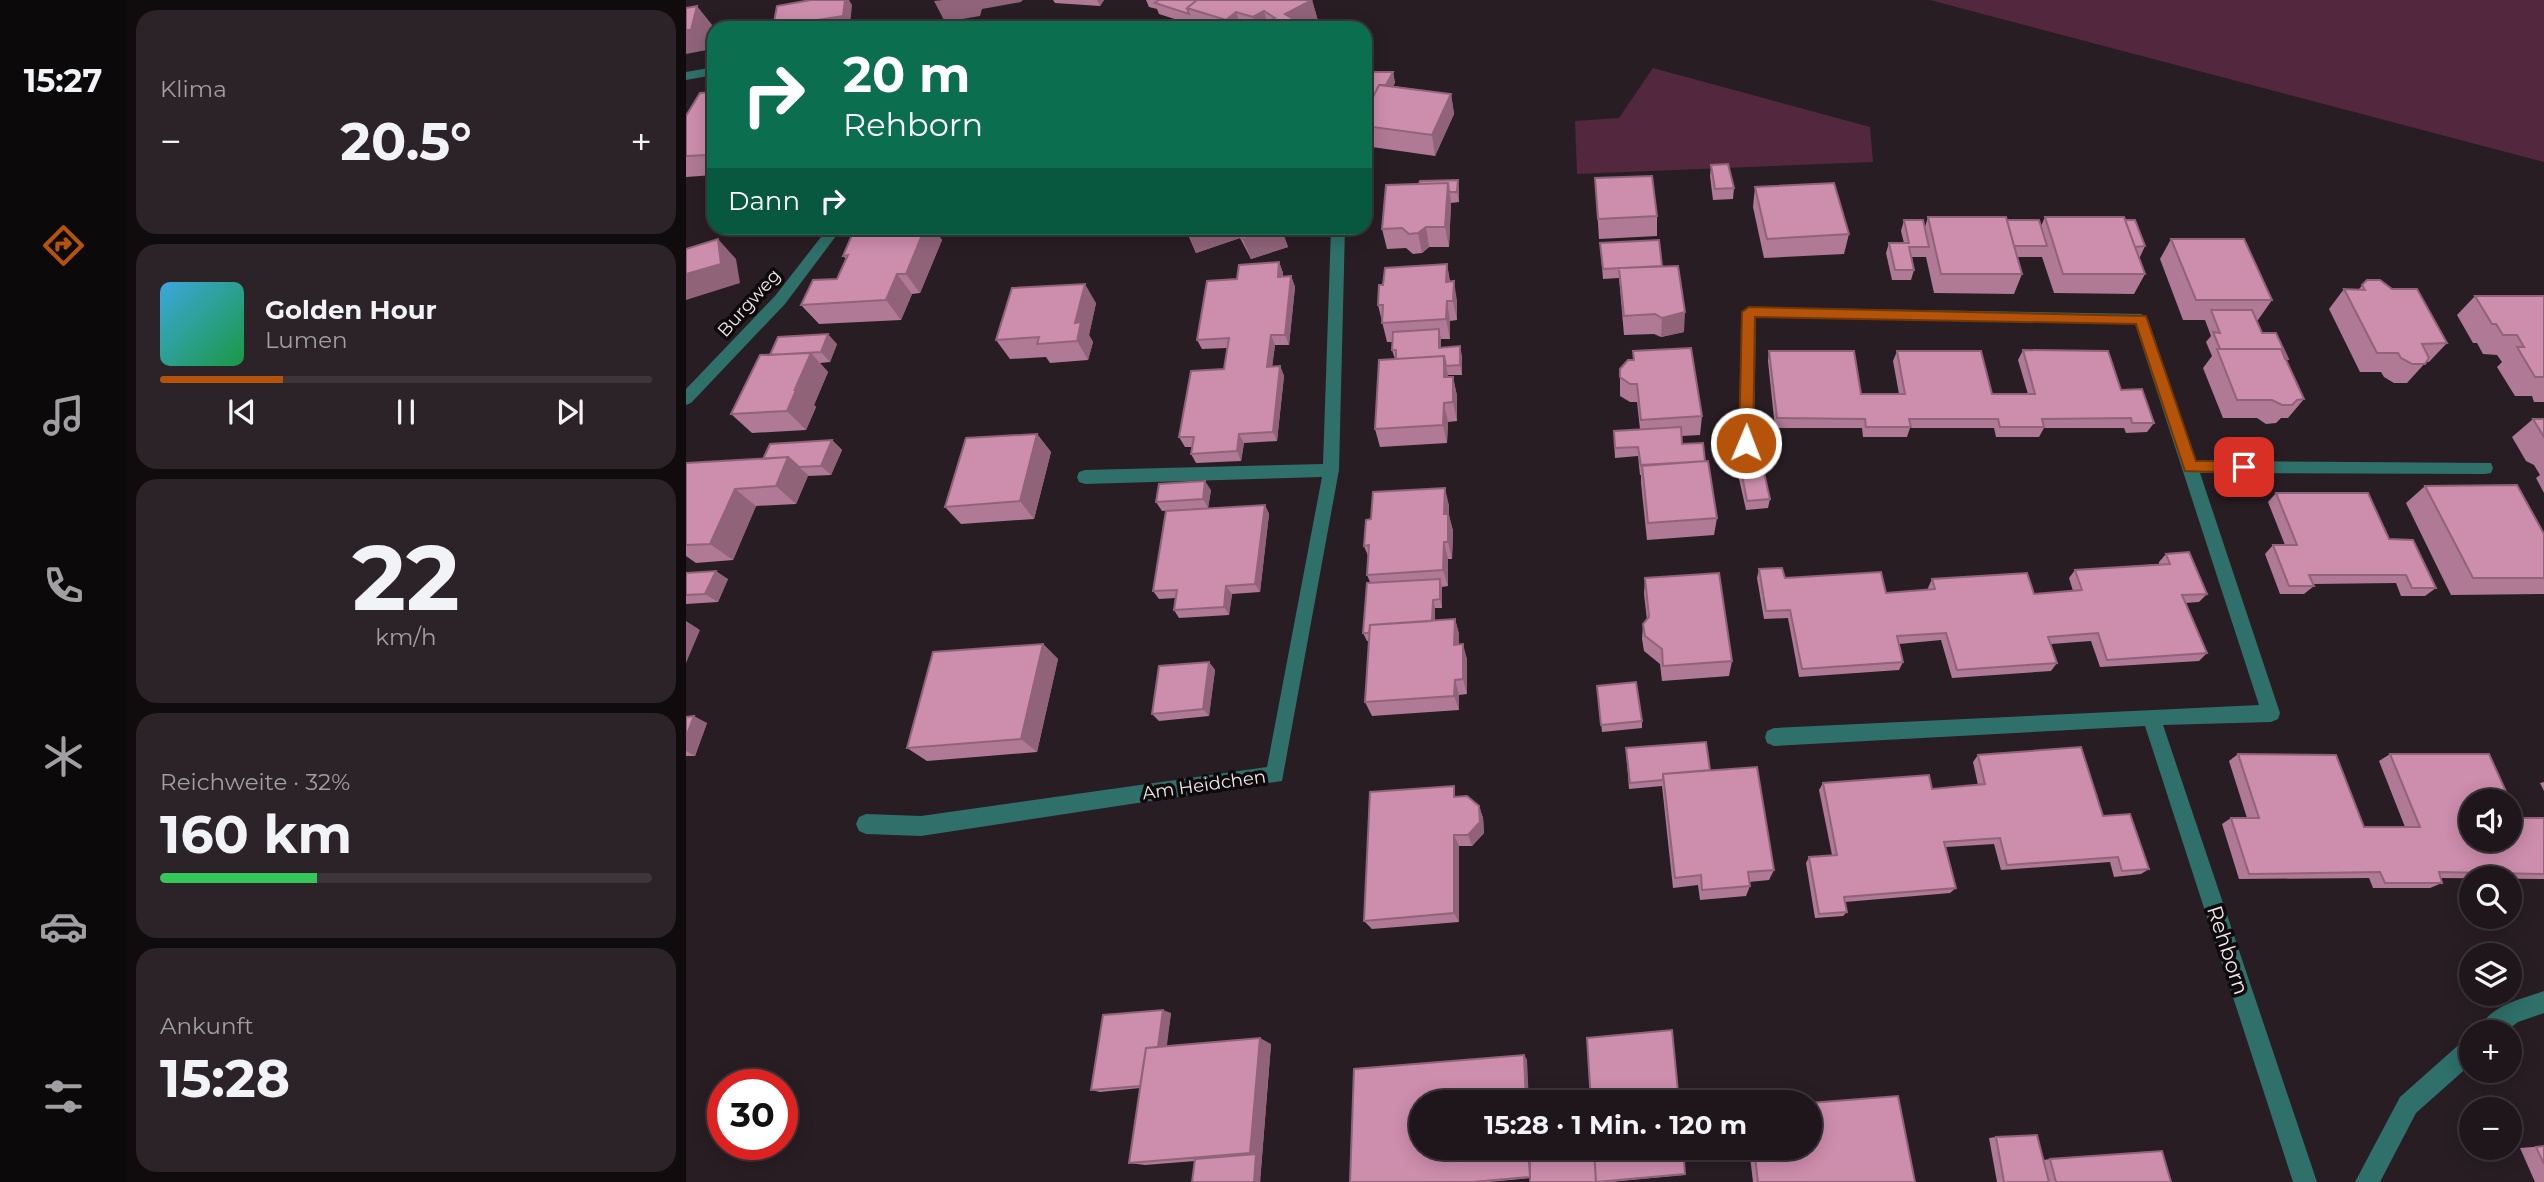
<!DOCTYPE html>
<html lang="de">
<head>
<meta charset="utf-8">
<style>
	body { margin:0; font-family:Montserrat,sans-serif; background:#2b2327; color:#f1f3f6; height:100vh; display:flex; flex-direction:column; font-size:26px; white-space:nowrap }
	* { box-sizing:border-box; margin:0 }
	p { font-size:23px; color:#a19fa2 }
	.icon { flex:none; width:38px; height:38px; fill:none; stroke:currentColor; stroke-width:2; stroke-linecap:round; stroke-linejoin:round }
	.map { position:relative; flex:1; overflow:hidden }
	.panel { display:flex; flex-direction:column; gap:10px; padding:10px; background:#100c0e; width:560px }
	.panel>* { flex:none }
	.top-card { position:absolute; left:21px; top:21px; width:665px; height:214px; border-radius:21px; box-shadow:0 4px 18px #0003,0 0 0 2px #3c3539; background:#0b6e4f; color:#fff; overflow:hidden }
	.fabs { position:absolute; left:1773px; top:789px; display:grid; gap:14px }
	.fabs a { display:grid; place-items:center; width:63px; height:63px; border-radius:50%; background:#1e161a; box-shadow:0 4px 18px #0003,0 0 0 2px #3c3539; font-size:35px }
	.speed { position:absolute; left:21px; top:1069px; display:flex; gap:14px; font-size:35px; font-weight:700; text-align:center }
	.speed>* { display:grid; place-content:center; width:91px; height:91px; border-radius:50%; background:#1e161a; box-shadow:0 4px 18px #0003,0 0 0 2px #3c3539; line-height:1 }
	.speed .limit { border:10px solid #d22; background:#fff; color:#111 }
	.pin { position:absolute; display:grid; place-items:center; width:60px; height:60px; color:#fff; margin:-30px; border-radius:14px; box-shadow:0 4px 10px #0006 }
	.me { position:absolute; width:77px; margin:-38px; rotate:1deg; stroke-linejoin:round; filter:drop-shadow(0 0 5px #0008) }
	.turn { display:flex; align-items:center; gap:24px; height:147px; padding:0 21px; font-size:32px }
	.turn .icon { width:91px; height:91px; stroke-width:2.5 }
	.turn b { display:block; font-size:49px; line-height:60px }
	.then { display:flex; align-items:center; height:66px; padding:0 21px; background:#0003; gap:14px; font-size:26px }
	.big { font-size:52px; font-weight:700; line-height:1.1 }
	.panel .tile { flex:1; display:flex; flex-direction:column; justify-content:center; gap:10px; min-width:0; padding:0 24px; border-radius:21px; background:#2b2327 }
	.panel .dial { align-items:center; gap:0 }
	.dial b { font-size:91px; line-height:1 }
	.song { display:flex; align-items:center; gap:21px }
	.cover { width:84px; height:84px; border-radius:10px; background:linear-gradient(135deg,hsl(200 70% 55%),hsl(140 70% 35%)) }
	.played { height:7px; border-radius:4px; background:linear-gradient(90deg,#b45309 25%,#3c3539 25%) }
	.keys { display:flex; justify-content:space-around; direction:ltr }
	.heat { display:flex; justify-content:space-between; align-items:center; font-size:38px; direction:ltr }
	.charge { height:10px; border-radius:5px; background:linear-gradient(90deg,#34c759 32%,#3c3539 0) }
	.trip { position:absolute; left:723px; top:1090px; width:413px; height:70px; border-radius:35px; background:#1e161a; box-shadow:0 4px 18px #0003,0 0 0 2px #3c3539; font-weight:700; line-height:70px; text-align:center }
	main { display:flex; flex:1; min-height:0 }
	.menu { display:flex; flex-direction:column; width:126px; justify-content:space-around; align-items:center; background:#0c090a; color:#a19fa2 }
	.menu .icon { width:49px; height:49px }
	.menu .active { color:#b45309 }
	.menu b { font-size:32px; color:#f1f3f6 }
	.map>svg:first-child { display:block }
</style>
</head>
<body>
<main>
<nav class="menu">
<b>15:27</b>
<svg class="icon active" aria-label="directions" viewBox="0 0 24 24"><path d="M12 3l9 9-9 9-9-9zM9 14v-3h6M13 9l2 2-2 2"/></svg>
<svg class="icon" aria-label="music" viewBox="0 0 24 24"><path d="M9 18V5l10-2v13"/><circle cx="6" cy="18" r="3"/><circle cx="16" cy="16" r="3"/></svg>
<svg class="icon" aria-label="phone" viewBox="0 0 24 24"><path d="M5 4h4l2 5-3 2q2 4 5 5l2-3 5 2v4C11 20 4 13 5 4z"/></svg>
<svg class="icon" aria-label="climate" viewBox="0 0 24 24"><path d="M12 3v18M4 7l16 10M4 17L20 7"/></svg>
<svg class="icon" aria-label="car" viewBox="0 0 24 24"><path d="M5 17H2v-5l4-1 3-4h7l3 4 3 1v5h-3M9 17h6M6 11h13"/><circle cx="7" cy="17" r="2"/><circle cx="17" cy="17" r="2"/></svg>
<svg class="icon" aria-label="filters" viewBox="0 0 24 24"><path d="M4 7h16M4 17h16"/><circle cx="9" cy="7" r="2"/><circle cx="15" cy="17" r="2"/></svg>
</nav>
<section class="panel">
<div class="tile"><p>Klima</p>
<div class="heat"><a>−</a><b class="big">20.5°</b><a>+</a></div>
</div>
<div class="tile">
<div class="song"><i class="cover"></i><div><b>Golden Hour</b><p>Lumen</p></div></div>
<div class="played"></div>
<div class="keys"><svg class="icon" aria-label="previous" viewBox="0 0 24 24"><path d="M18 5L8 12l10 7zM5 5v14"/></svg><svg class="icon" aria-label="pause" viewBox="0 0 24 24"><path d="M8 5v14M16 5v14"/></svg><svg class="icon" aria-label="next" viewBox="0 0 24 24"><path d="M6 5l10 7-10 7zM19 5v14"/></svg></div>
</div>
<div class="tile dial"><b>22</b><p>km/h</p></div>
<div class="tile"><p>Reichweite · 32%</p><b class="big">160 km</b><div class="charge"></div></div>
<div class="tile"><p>Ankunft</p><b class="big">15:28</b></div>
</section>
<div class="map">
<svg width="1858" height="1182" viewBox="0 0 1858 1182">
	<rect width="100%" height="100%" fill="#281d23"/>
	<path fill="#53283f" d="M1244 0H1858V162Z
		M967 68 1184 127 1187 162 891 174 889 121 933 118Z"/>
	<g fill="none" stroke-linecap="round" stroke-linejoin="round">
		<path fill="#2f706a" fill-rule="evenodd" d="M28 67V75L0 80V72Z
			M142 228H156L99 304 5 403 0 405V389L89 296Z
			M645 228H659L653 470 596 781 235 836 180 834 173 831 170 824 173 817 180 814 235 816 581 767 636 477 399 484 393 482 391 477 393 472 399 470 637 464Z
			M1063 307 1455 314 1462 319 1510 461 1805 463 1807 468 1805 473 1799 474 1514 473 1594 713 1592 719 1585 722 1477 725 1631 1182H1607L1459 726 1088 746 1081 743 1079 737 1081 731 1088 728 1573 705 1449 324 1070 317 1068 443 1060 449 1052 443 1056 312Z
			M1858 991V1013L1832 1022 1819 1032H1792C1801 1006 1835 999 1858 991Z
			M1785 1038V1064L1730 1113 1694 1182H1669L1714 1097 1777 1041Z"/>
	</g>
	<path fill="#b07995" d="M367 0H418L414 6 369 3Z
		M460 0H626L632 21 620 27 622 28H508L507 25 473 14 471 9 463 7Z
		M679 72H707L709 83 707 86 765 94 768 114 749 156 679 146V113L680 110H679Z
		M28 92V175L0 177V116Z
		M1025 165 1048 188 1047 199 1027 200 1024 176Z
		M909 178 971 216V236L913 239Z
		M772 180 773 190V202L765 203 763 247H743L736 253 727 254 720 248 701 249 696 229 733 184Z
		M1069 187 1163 234 1158 254 1078 258 1067 207Z
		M1242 217 1321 220 1355 226 1359 217 1439 220 1459 246 1454 257H1452L1459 274 1448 294 1368 293 1356 257H1331L1336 274 1328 294 1248 293 1240 257H1226L1228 270 1225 280H1206L1200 253 1203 243H1218L1215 231 1218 220 1239 227Z
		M169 228H247L256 240 234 293 226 294 215 320 133 324 115 305 151 279 160 259 157 256Z
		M499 228H595L602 247 565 259 554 238 510 253Z
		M1485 239 1586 300 1572 320H1571L1576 333 1602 359 1600 361 1618 399 1602 418H1595L1590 423 1580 424 1571 418H1537L1517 368 1526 356 1520 342 1525 336 1519 320H1497L1474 259Z
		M914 243 976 266 998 332 975 337 968 334 938 335 933 278 917 279Z
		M593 262 597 273V277L605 276 609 287 603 345H589L586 366H594L598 376 591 441 558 443 555 461 510 463 505 454 506 447H499L493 437 538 369 541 348 516 349 511 340 551 279Z
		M761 264 764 281 771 301V320L764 321V339H755V347L776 356V375H762V377H767L771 396V421L762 422 761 443 694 447 689 429 709 359 706 350 707 342H701L692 305 697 285Z
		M1681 280 1761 343 1743 362H1740L1721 383H1708L1698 377 1695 372H1674L1643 309 1658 289H1673Z
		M1789 296H1858V402H1848L1846 396H1829L1811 367 1816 362 1811 355 1797 354 1791 343H1787L1771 315Z
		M410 303 403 335 407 342 402 360 364 363 360 357 324 359 310 340Z
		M151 344 144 362 134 363 142 372 128 405 130 407 120 430 66 433 45 414 84 355Z
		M1337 350 1435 390 1468 423 1461 432 1440 433 1438 428H1358L1353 437H1310L1308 428H1224L1221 437H1177L1176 428H1089L1082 361 1083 351 1175 394H1213L1207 361 1211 351 1306 394H1342L1332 360Z
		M947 351 1016 416 1014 435 996 436V444L1019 461 1031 518 1028 535 961 540 955 483V475H954L952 456 929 458 928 440V431L954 429 951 402H944L934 396V369L947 360Z
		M1847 419H1858V493L1850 478 1854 475 1848 465 1840 461 1826 437Z
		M351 434 365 452 348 519 275 524 259 507Z
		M146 440 156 450 145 475 122 476 110 504 70 506 47 560 10 563 0 556V463L77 459Z
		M1054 465 1084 499 1082 508 1060 510 1052 474Z
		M1739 486 1858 534V594L1765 595 1720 503Z
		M525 490 522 508 476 511 470 502Z
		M1590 493 1703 539 1750 588 1739 596H1715L1710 583 1627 584 1628 586 1618 594H1594L1579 554 1587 545H1599L1582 502Z
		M579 505 583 514 574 592 546 594 543 615 493 618 488 610 489 598 473 599 467 591Z
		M763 505V516L767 531 766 559H762V586L756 587V608H749V620L769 619 773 634V645L781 659V694L773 695V710L686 716 679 702 683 641H681L677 633 684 582 681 575 682 556 678 546Z
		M1480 554 1521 594 1513 602 1499 603 1521 653 1513 661 1414 667 1405 641 1365 644 1371 663 1365 671 1266 678 1255 640 1213 644 1217 662 1213 670 1113 677 1102 618 1078 619 1071 578 1073 569 1099 578 1200 593 1242 590V588L1246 579 1348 594 1387 591 1383 578 1389 570 1473 564V562Z
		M0 573 42 579 32 602 0 604Z
		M959 578 1046 661 1043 676 976 681 974 664 958 651 956 639 957 624 961 620 958 594Z
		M357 644 372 659 351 752 241 761 221 748Z
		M523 662 529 670 523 716 473 721 466 714Z
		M911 686 956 721V728L916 732Z
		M0 717 21 723 9 756H0Z
		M940 748 1024 770 1088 870 1083 880 1063 882 1064 886 1060 896 1014 900 1012 885 987 888 976 786 943 789Z
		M1552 754 1678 827H1719L1693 761 1704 754 1832 818H1858V879L1755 878 1756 883 1744 888H1687L1683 878 1553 879 1536 824 1545 818H1561L1543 761Z
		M1292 755 1417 816 1463 869 1455 874 1428 877 1424 862 1315 870 1308 844 1260 847 1270 888 1264 893 1159 902 1161 912 1157 916 1129 918 1120 863 1123 857 1146 855 1133 790 1137 783 1246 789 1292 785 1287 762Z
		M1858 782V791L1854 783Z
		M772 797 793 806 797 818 798 833 786 846H773V922L686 929 678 921Z
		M485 1013 480 1046 585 1044 574 1182H506L509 1161 459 1165 443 1163 454 1088 414 1092 405 1090Z
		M838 1055 841 1060 735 1148 999 1174 997 1175 924 1182H844V1178L803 1182H664Z
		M1310 1137 1357 1160 1364 1159 1485 1182H1311L1303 1138Z
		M1858 1146V1182H1849L1834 1148Z
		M1063 1148H1124L1229 1182H1067Z"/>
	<path fill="#906379" d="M159 0H163L166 5 164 26 153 28 87 27Z
		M257 0H337L335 2 296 9 294 16 259 22 248 1Z
		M411 0H418L414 6Z
		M626 0 632 21 617 28 599 14Z
		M11 6 27 26 21 50 0 54V30Z
		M578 11 583 28H570L567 17Z
		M550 12 555 28H543L540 20Z
		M707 72 709 83 694 112 692 101Z
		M765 94 768 114 749 156 746 135Z
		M28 144V162L22 155Z
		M772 180 773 190V202L771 192Z
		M762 183 765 203 763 247 759 227Z
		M740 227 743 247 736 253 732 233Z
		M239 228H247L256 240 234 293 220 274Z
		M518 228H550L554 238 510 253 502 233Z
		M595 228 602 247 565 259 557 239Z
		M32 239 50 259 54 283 0 300V274Z
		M593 262 597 273 596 287 592 277Z
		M761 264 764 284 760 282Z
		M211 274 226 294 215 320 200 300Z
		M605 276 609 287 603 345 599 335Z
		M768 281 771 301V320L767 301Z
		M399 284 410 303 403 335 407 342 402 360 391 341 389 323Z
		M761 301 764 321V339L760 319Z
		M999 312 998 332 975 337 976 318Z
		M753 329 755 339V357L753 348Z
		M142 334 151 344 144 362 135 352Z
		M585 335 589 345 585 376 581 367Z
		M774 346 776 356V375L774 365Z
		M125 353 142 372 128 405 130 407 120 430 101 411 109 389Z
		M758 356 762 375V396L758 377Z
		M594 366 598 376 591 441 587 432Z
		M767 377 771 396V421L767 402Z
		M758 403 762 422 761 443 757 425Z
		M351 434 365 452 348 519 334 501Z
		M553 434 558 443 555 461 551 451Z
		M146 440 156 450 145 475 135 466Z
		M102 457 122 475 110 504 90 486Z
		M519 481 525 490 522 508 517 499Z
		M759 488 763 505V515L767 531 766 559 762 542 758 514Z
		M49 489 70 506 47 560 24 544Z
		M579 505 583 514 574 592 569 584Z
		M758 542 762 559V586L757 570Z
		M30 571 42 579 32 602 19 594Z
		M754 579 756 587V608L754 599Z
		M540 586 546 594 543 615 538 607Z
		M747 600 749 608V636L746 628Z
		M769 619 773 634V660L768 645Z
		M0 621 14 630 0 663Z
		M357 644 372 659 351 752 335 739Z
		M777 644 781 659V694L777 679Z
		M523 662 529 670 523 716 517 709Z
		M769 680 773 695V710L768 696Z
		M8 716 21 723 9 756 0 751V737Z
		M793 806 797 818 798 833 786 846 782 835Z
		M768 835 773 846V922L768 913Z
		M477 1010 485 1013 480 1053 462 1085Z
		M574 1038 585 1044 574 1182H568L570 1154 564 1153Z
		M838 1055 841 1060 843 1102H840Z"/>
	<path fill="#cd8dad" stroke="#906379" stroke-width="2" fill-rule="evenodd" d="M125 0H159L157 16 87 27 91 6Z
		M472 0H511L501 8 503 14 469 3 473 0Z
		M511 0H626L599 14 622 28H570L589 18 578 11 567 17 550 12 540 20 501 8Z
		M11 6 5 30H0V8Z
		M679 72H707L700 85H693L685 101 679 100Z
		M693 85 765 94 746 135 679 126V113Z
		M28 92V144L22 155 0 156V116L14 93Z
		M1042 164 1048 188 1029 189 1025 165Z
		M966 176 971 216 912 219 909 178Z
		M772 180 771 192H763L762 183 733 184 734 181Z
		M762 183 759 227H740L732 233 723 234 716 228 696 229 700 185Z
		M1148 183 1163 234 1081 239 1069 187Z
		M1242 217H1320L1336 274H1255Z
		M1359 217H1438L1459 274H1377Z
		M1218 220H1237L1243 247H1223L1228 270H1209L1203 243H1223Z
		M1321 220H1353L1361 246H1328Z
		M1439 220H1449L1459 246 1449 247Z
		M169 228H239L220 274H211L200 300 115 305 127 280 151 279 162 255 157 256Z
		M499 228H518L502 233Z
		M551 228H594L557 239Z
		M32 239 35 264 0 274V249Z
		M1485 239H1558L1586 300H1510Z
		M973 240 976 266 917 269 914 243Z
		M593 262 592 277 605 276 599 335H585L581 367 594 366 587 432 553 434 551 451 505 454 508 437H493L505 371 538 369 543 338 511 340 521 281 551 279 553 265Z
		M761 264 760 282 768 281 767 301H761L760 319 696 323 697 305H692L693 285H697L699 268Z
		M992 266 999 312 976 318 969 314 938 316 933 268Z
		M1681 280H1694L1706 289H1731L1761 343 1736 344 1743 358 1739 364H1726L1715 358 1712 353H1691L1658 289 1679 290 1676 285Z
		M399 284 389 323 395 322 391 341 351 344 353 337 310 340 326 288Z
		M1789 296H1858V377H1849L1831 347H1838L1831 335H1817L1810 324H1806Z
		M1525 310H1566L1576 333H1590L1602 359H1599L1595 349H1534L1527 332 1534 333Z
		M753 329V348L774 346V365L760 366 758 356 710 359V350H706L707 332Z
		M142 334 135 352 84 355 92 337Z
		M1005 348 1016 416 955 420 951 384H944L934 377V369L942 360H948L947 351Z
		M1531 349H1595L1618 399 1611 400 1606 405H1596L1586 400H1551Z
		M1337 350 1422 351 1435 390 1456 389 1468 423H1446L1445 418 1356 419 1358 427H1314L1312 419H1223L1225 427H1180L1179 419 1091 418 1083 351H1168L1175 394H1219L1211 351H1295L1306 394H1349Z
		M125 353 109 389 111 388 101 411 45 414 74 355Z
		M758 356V377H767V402L758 403 757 425 689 429 693 360Z
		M1847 419H1858V437Z
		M995 427 996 444 1017 443 1019 461 955 466 952 447 929 448 928 431Z
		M351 434 334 501 259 507 280 438Z
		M146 440 135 466 113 467 102 457 77 459 84 444Z
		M102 457 90 486 49 489 24 544 0 545V463Z
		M1022 461 1031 518 962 523 956 465Z
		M1076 464 1084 499 1061 501 1054 465Z
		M519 481 517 499 470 502 473 484Z
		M1831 485 1858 534V578H1787L1739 486Z
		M759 488 758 514H762V542H758L757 570 681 575 683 545 678 546 680 520 685 519 687 492Z
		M1590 493H1682L1703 539 1727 540 1750 588H1726L1720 575H1623L1628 586H1603L1587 545H1611Z
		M579 505 569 584 540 586 538 607 488 610 491 590 467 591 480 511Z
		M1503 552 1521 594 1496 595 1521 653 1421 660 1412 633 1362 637 1371 663 1271 670 1260 633 1211 636 1217 662 1116 669 1104 610 1080 611 1073 569 1096 568 1099 578 1195 572 1200 593 1249 589 1246 579 1341 573 1348 594 1396 590 1389 570 1484 564 1480 554Z
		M30 571 19 594 0 595V573Z
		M1033 573 1046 661 977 666 976 649 959 636 957 624 963 617 959 578Z
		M754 579V599L747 600 746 621 684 625 683 633H677L681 583Z
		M769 619 768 645 777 644V679L769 680 768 696 679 702 684 625Z
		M357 644 335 739 221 748 247 652Z
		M523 662 517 709 466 714 473 666Z
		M950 682 956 721 915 725 911 686Z
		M8 716 0 737V717Z
		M1020 742 1024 770 977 774V780L944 783 940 748Z
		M1395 747 1417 816 1444 814 1463 869 1436 871 1432 857 1321 865 1314 838 1258 842 1270 888 1158 897 1161 912 1133 914 1123 857 1151 855 1137 783 1243 775 1246 789 1299 784 1292 755Z
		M1552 754 1650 755 1678 827H1734L1704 754H1803L1832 818H1858V874L1753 872 1756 883H1699L1694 872 1563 874 1545 818H1573ZM1785 802H1824V840H1785Z
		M1071 767 1088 870 1062 872 1064 886 1016 890 1015 875 989 878 977 774Z
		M768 786V797L781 796 793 806 794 822 782 835H768V913L678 921 684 792Z
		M477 1010 472 1047 460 1048 454 1086 405 1090 417 1015Z
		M986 1030 993 1102H905L901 1038Z
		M574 1038 564 1153 443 1163 460 1048Z
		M838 1055 840 1102H735V1148H842L844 1177 786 1182H664L668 1069Z
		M1212 1096 1229 1182H1072L1068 1148H1124V1103Z
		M1351 1135 1363 1182H1318L1310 1137Z
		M1858 1146V1164L1850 1147Z
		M844 1148H908L910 1182H844Z
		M908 1148H997L999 1174 910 1182Z
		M1476 1151 1485 1182H1370L1364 1159Z
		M570 1154 568 1182H506L509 1159Z"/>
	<path fill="#b45309" stroke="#753606" stroke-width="2" d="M1063 307 1460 316 1510 461H1558L1565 467 1558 473 1499 471 1450 324 1069 317 1067 443 1060 449 1053 443 1056 312Z"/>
	<g text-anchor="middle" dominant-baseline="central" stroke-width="7" stroke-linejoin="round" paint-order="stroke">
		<g font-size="18" fill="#f0e8eb" stroke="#0e090b">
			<text transform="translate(63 303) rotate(-48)">Burgweg</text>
			<text transform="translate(518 785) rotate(-8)">Am Heidchen</text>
		</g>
		<g font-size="21" fill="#f0e8eb" stroke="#0e090b">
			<text transform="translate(1542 950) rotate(72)">Rehborn</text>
		</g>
	</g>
</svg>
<div class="fabs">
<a><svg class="icon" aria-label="sound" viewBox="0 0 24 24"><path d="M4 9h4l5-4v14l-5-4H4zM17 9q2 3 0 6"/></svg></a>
<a><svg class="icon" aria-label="search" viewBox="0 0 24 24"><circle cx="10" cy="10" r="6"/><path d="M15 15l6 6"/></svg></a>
<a><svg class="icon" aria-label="layers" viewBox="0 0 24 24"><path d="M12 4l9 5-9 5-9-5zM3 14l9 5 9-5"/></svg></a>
<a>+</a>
<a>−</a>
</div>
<div class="speed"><div class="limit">30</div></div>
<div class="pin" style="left:1558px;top:467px;background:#d93025"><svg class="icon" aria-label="arrive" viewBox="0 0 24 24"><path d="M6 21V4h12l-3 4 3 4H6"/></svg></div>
<svg class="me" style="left:1060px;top:443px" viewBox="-20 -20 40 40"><circle r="17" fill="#b45309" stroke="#fff" stroke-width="3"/><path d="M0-11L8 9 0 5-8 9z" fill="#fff"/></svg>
<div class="trip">15:28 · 1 Min. · 120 m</div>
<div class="top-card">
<div class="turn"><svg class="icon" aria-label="right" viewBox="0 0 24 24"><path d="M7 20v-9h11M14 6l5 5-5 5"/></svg><div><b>20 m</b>Rehborn</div></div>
<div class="then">Dann<svg class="icon" aria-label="right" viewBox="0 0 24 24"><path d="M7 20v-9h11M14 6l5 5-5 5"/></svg></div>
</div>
</div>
</main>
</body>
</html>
